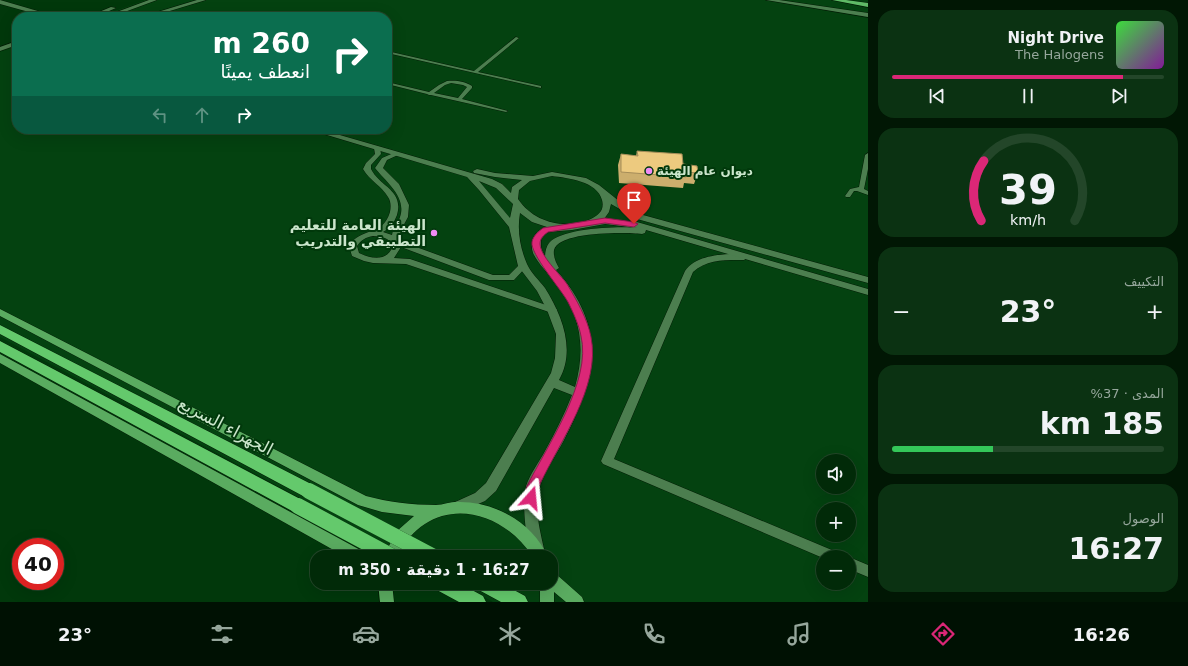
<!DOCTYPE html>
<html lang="ar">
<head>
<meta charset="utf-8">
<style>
	body { margin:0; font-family:"DejaVu Sans","Noto Naskh Arabic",sans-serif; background:#0b3212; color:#f1f3f6; direction:rtl; height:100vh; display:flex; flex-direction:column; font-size:15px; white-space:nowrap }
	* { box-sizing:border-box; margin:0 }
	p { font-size:13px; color:#96a79c }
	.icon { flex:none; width:22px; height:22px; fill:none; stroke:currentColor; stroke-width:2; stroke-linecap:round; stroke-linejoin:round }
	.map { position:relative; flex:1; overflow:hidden; direction:ltr }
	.details { display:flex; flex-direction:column; gap:10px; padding:10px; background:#011704; width:320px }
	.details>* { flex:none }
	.banner { position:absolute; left:12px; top:12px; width:380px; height:122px; border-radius:16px; box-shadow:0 4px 16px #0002,0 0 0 1px #234629; direction:rtl; background:#0b6e4f; color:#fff; overflow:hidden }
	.controls { position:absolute; left:816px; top:454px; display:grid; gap:8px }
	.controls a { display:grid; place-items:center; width:40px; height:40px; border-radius:50%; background:#012a08; box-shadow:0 4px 16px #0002,0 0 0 1px #234629; font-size:20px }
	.speed { position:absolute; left:12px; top:538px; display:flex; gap:8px; font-size:20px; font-weight:700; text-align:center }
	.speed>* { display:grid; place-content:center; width:52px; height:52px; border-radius:50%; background:#012a08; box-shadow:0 4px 16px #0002,0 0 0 1px #234629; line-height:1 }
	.speed .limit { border:6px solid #d22; background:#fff; color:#111 }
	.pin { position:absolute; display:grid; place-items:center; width:34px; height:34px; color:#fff; margin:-41px -17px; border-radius:50% 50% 50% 0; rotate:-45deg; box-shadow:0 0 4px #0007 }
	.pin .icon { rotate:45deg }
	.me { position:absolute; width:44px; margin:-22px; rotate:18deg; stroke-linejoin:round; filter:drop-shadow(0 0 3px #0008) }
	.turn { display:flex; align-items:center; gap:14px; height:84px; padding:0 16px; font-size:18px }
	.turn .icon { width:52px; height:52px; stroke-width:2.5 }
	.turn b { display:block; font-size:28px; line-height:34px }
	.lanes { display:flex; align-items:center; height:38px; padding:0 16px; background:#0003; justify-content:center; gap:20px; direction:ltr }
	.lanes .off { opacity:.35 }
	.big { font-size:30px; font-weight:800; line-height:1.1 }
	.details .widget { flex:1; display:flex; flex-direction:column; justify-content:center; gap:6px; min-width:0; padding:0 14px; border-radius:16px; background:#0b3212 }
	.details .dial { align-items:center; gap:0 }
	.dial svg { height:104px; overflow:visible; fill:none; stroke:#234629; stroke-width:7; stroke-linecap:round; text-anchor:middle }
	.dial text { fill:#f1f3f6; stroke:none }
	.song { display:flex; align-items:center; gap:12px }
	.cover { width:48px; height:48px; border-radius:6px; background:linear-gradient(135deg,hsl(120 70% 55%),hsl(290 70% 35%)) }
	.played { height:4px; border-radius:2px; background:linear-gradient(90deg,#db2777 85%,#234629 85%) }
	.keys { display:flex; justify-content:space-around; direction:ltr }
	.heat { display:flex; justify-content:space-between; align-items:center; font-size:22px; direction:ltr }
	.charge { height:6px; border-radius:3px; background:linear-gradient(90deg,#34c759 37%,#234629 0) }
	.trip { position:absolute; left:310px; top:550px; width:248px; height:40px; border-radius:16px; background:#012a08; box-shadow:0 4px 16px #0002,0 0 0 1px #234629; font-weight:800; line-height:40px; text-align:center; direction:rtl }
	.dock { display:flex; height:64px; justify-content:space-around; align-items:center; background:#001103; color:#96a79c }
	.dock .icon { width:28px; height:28px }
	.dock .selected { color:#db2777 }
	.dock b { font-size:18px; color:#f1f3f6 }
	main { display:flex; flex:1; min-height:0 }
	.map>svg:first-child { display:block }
</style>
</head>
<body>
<main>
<section class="details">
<div class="widget">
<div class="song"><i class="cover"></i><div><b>Night Drive</b><p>The Halogens</p></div></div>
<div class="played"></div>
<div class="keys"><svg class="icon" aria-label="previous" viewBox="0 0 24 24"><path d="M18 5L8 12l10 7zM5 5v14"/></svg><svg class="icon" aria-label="pause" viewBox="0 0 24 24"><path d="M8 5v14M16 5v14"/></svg><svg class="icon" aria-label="next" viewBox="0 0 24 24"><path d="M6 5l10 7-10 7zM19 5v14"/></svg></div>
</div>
<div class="widget dial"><svg viewBox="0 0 100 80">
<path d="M14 69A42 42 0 1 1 86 69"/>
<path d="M14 69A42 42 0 0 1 16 23" stroke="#db2777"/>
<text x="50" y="56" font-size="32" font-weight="700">39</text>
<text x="50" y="72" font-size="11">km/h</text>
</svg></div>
<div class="widget"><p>التكييف</p>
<div class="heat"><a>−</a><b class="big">23°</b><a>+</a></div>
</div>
<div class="widget"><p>المدى · 37%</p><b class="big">185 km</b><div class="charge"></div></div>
<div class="widget"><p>الوصول</p><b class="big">16:27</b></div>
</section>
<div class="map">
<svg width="868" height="602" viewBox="0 0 868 602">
	<rect width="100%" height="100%" fill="#01380b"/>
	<path fill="#044210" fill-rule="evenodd" d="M145 0H868V602H493L458 583H551V557H410L0 337V52L17 46V129H387V17H98ZM823 461H849V487H823ZM823 509H849V535H823ZM823 557H849V583H823Z"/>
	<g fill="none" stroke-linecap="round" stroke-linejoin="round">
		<g stroke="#031c05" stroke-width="1">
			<path id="pedestrian" d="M516 37 519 38 478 72 541 86V88L387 53V51L474 71Z
				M447 81C455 80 465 81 472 86V88L462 99 508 111 506 112 431 95H429L427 94 387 84V82L429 92 439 85ZM451 83 463 85 467 87 458 98 434 93 445 85Z
				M868 153V169L864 189 868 191V195L857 191H854L850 197H846L845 196 850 189 859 187 865 155Z"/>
		</g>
		<g stroke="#031c05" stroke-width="1">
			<path id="minor" d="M377 146 380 148 381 154 371 165V169C380 187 404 190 397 215 394 223 390 228 383 232L392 235C393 228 398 224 400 217 407 197 386 182 375 168L382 158 396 152 398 153V155L387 160 383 168 399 184 409 205 408 217 401 230 399 239 408 244 493 275H509L520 264H526L527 266 514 280H489L401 247 394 258 410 259 555 308 557 310 555 312H549L406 264 373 263 364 261 352 256 349 246C360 227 383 237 390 212 391 207 391 201 388 197 382 186 370 181 363 169L366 163 375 154 374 148ZM373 236C382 237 389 237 393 246 387 262 371 259 359 253L357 246C361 240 366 237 373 236Z
				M730 254H744L748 257 744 260C726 260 707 259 693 272L614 459 839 553 841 557 823 558 603 464 601 461 685 271C695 257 714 255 730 254Z
				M849 557 868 565V577L849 569Z"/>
		</g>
		<g stroke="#031c05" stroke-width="1">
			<path id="tertiary" d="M0 0 55 16 56 17H47L0 4Z
				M149 0H157L111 17H103Z
				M197 0H206L150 17H141Z
				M766 0H779L868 13V17Z
				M111 7 116 8 95 17H87Z
				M17 41V45L0 51V47Z
				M307 129H319L492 179 502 184 511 193 512 187 522 180 495 177 474 173 473 171 477 169 495 173 533 176 552 172 586 178 599 185 624 205 643 215 868 277V283L637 219 611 204 609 212 604 219 637 222 868 289V295L646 230 645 233 642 234C626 232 559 231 554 250 553 256 556 263 559 268L556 270C608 328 596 377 564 440 556 455 545 470 540 486 533 505 540 530 544 549L542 554 537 556 532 554C525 538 522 503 526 486 530 474 539 462 545 451 555 433 564 415 572 395L554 388 496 491 485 501 458 513 453 511 451 507 453 503 475 493 486 483 551 373 555 358 556 334 547 310 537 291 518 266 509 227 479 190 467 177ZM552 176C568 178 597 181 602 200 603 203 603 208 601 211 597 217 589 220 583 222 559 228 533 221 518 199L519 190 530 181ZM479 181 496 188 513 204 510 218ZM520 213 532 222 547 227C535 230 529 241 533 253 538 264 548 273 556 282 581 315 586 348 575 387L559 380C576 350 562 315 545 288 539 280 531 273 527 264 520 248 517 230 520 213ZM605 224 638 228C619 226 562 228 549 243 546 247 545 252 545 258L541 248V239L547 232 572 230Z"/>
		</g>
		<g stroke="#031c05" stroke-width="1">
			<path id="primary" d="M0 309 366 496C388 502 412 505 436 505 444 505 452 501 460 502 496 502 533 523 548 557H533C498 504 428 494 397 557H383L397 531 414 516 382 512 358 505 0 316Z
				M0 354 364 552 366 557H346L0 363Z
				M551 572 556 574 582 597 584 602H566L554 592V602H540V583H551Z
				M378 583H392L394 602H380Z"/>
		</g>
		<g stroke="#031c05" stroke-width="1">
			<path id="trunk" d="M832 0H846L868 3V7Z"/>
		</g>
		<g stroke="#031c05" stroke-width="1">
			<path id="motorway" d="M0 325 315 486 317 491 315 496 309 498 303 496 0 334Z
				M0 341 304 501 306 506 304 511 298 513 292 511 0 352Z
				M432 583H459L483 596 486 602H459L435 589Z
				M474 583H501L525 596 528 602H501L477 589Z"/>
		</g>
		<use href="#pedestrian" fill="#4c7e4f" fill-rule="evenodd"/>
		<use href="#minor" fill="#4c7e4f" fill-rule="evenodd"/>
		<use href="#tertiary" fill="#4c7e4f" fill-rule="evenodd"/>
		<use href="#primary" fill="#5aab60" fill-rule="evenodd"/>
		<use href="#trunk" fill="#5fba66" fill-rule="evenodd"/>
		<use href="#motorway" fill="#64c96c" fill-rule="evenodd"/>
		<g stroke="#031c05" stroke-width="16" stroke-linecap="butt">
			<path id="motorway-bridge" d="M309 491 434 557
				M298 506 393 557"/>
		</g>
		<use href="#motorway-bridge" stroke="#64c96c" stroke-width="16"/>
	</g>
	<path fill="#ccae6d" d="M637 151 683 164 698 173 694 184 684 183 683 188 619 183 618 165 621 154 636 156Z"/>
	<path fill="#edca7f" stroke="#a68d59" d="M637 151 682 154 683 164 697 166 698 173 685 172 686 177 621 172V154L638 156Z"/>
	<path fill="#db2777" stroke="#8e194d" d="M605 218 634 222 638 224 634 227 605 223 548 232C544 235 540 238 540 244 541 257 559 273 567 284 576 299 588 320 591 337 601 386 560 441 540 484 538 490 538 496 535 501L531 503 527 501 525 498 527 486C547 446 592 381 581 336 579 325 573 312 568 302 561 289 530 254 532 242 533 236 538 232 543 228Z"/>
	<g fill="#f08bf5" stroke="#01380b" stroke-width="1.5">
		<circle cx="649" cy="171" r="4"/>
		<circle cx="434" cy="233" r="4"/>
	</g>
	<g text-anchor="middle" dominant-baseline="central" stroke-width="4" stroke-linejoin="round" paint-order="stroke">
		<g font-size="12" font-weight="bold" fill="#cbe6cc" stroke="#01380b" text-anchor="start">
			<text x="657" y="171">ديوان عام الهيئة</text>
		</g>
		<g font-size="14" font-weight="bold" fill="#cbe6cc" stroke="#01380b" text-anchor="end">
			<text x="426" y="225">الهيئة العامة للتعليم<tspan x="426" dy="16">التطبيقي والتدريب</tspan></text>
		</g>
		<g font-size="17" fill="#cbe6cc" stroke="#01380b">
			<text transform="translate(226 426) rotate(28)">الجهراء السريع</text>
		</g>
	</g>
</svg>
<div class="controls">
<a><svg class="icon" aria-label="sound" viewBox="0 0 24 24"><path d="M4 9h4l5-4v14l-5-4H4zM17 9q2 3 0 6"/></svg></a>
<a>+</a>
<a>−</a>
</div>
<div class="speed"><div class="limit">40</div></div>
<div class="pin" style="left:634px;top:224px;background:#d93025"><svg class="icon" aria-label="arrive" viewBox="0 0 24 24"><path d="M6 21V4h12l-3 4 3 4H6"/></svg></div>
<svg class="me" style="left:531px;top:498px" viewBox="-20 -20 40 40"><path d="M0-17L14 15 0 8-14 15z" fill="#db2777" stroke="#fff" stroke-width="4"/></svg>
<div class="trip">16:27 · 1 دقيقة · 350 m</div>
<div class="banner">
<div class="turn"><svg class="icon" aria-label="right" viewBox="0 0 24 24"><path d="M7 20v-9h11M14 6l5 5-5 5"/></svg><div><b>260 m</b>انعطف يمينًا</div></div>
<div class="lanes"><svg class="icon off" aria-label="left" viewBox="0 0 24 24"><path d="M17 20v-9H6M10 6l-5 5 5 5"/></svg><svg class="icon off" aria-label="ahead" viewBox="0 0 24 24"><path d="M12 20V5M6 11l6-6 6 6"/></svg><svg class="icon" aria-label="right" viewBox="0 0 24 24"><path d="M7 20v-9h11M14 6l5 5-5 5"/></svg></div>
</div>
</div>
</main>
<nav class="dock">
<b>16:26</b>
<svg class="icon selected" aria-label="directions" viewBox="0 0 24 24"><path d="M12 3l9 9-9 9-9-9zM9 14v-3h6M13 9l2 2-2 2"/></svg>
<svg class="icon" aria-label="music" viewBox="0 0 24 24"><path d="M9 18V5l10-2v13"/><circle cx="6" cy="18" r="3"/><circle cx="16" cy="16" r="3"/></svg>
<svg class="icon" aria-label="phone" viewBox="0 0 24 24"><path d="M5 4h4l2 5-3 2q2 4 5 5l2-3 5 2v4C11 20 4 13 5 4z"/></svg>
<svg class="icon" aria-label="climate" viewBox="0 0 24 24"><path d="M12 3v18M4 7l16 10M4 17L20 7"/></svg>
<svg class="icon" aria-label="car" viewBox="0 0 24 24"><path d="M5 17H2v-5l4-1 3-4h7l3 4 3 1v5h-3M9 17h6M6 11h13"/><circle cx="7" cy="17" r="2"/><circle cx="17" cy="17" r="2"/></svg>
<svg class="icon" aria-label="filters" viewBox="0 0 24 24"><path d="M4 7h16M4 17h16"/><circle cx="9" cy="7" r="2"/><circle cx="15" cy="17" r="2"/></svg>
<b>23°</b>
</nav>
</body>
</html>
